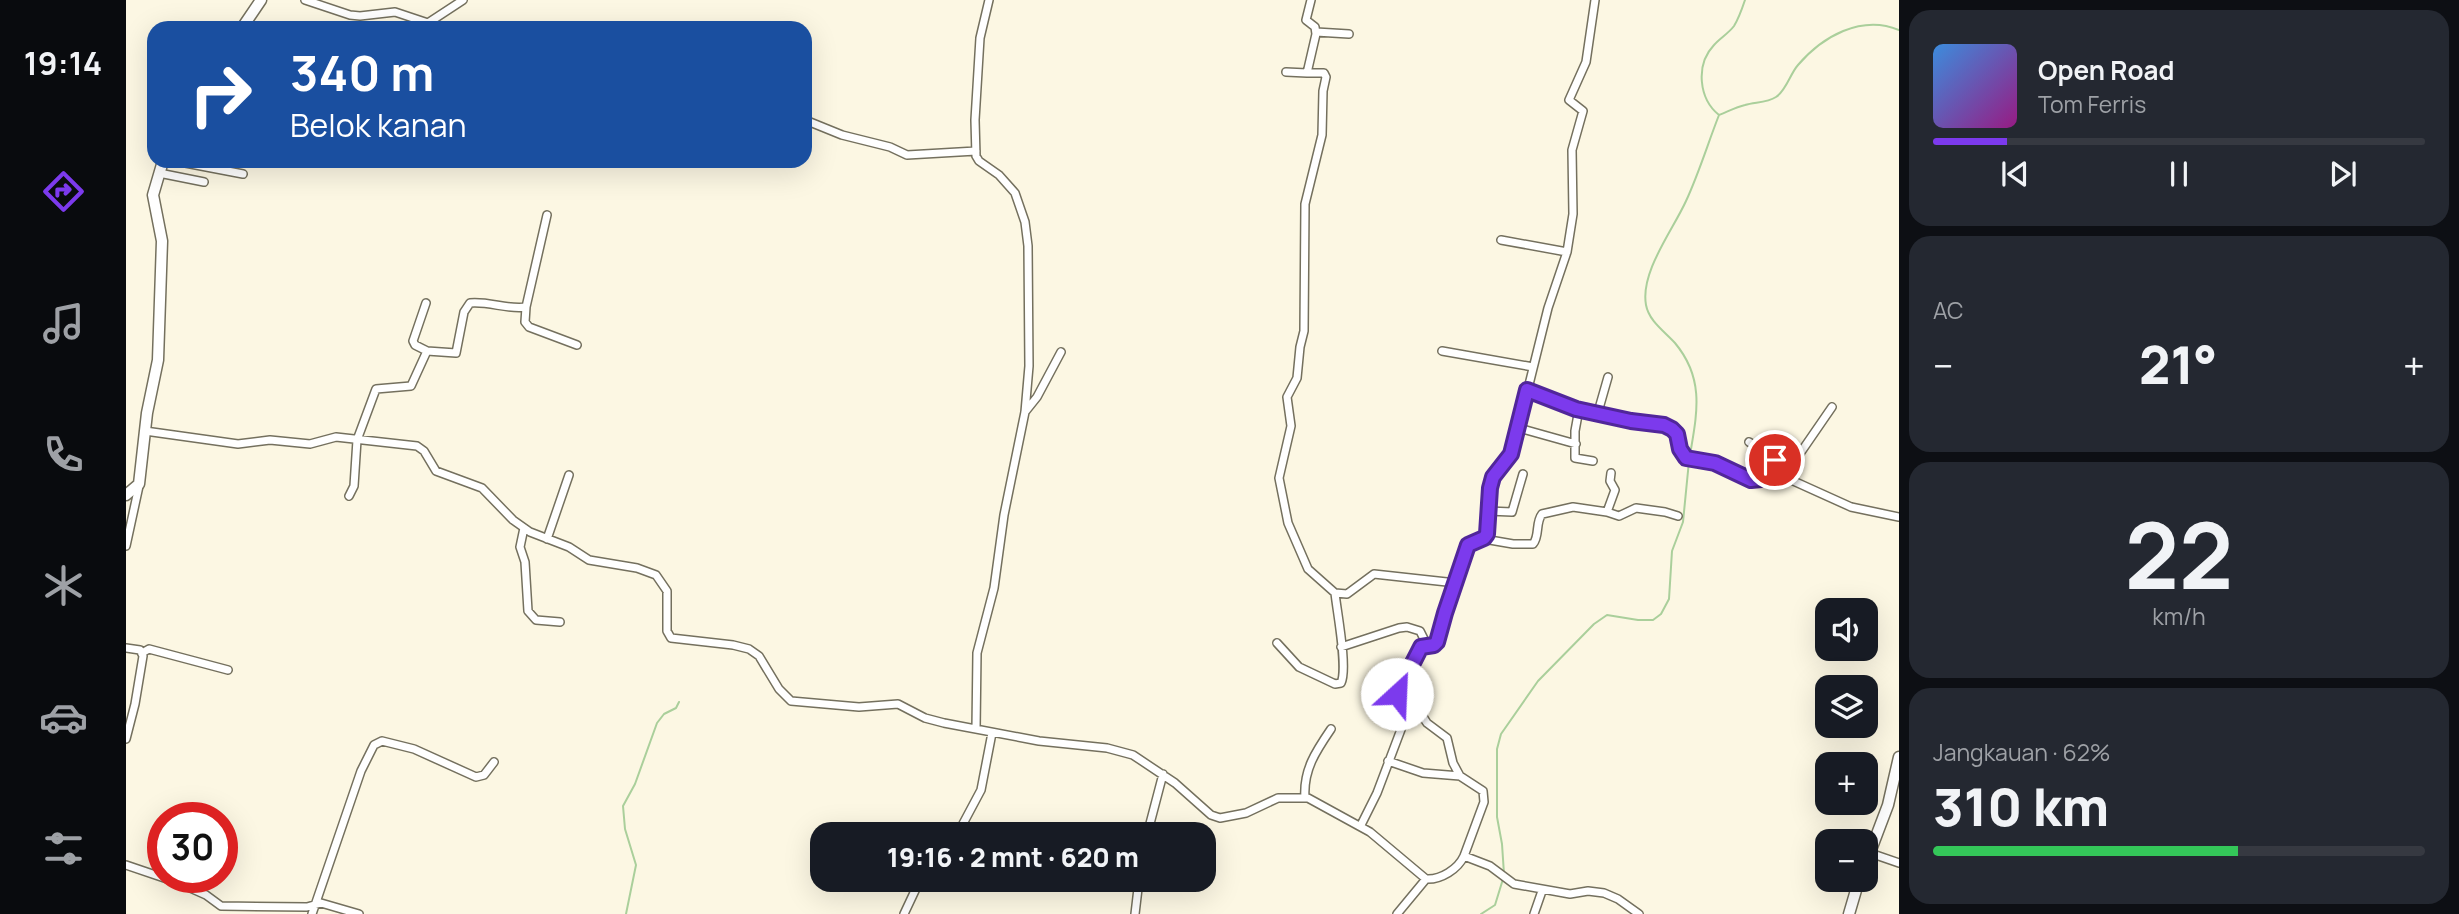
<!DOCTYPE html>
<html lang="id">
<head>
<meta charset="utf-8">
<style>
	body { margin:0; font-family:Manrope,sans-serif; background:#242831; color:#f1f3f6; height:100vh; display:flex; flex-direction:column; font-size:26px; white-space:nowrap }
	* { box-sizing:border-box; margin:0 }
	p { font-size:23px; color:#9ea1a6 }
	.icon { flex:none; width:38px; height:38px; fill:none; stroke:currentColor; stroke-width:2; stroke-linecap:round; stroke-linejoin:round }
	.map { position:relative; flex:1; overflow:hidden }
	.sheet { display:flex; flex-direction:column; gap:10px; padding:10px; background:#0d0f14; width:560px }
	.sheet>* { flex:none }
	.top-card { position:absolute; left:21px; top:21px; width:665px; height:147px; border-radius:21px; box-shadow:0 7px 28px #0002; background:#1a4fa0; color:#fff; overflow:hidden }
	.fabs { position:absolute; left:1689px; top:598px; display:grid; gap:14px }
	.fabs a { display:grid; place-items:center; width:63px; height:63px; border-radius:14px; background:#171b24; box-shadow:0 7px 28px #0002; font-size:35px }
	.speed { position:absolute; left:21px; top:802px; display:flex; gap:14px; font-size:35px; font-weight:700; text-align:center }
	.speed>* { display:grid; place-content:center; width:91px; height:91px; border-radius:50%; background:#171b24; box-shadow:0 7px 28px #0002; line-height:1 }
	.speed .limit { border:10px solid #d22; background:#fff; color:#111 }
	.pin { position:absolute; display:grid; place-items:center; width:60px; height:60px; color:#fff; margin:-30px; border:4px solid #fff; border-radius:50%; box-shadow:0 2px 7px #0007 }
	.me { position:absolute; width:77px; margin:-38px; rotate:25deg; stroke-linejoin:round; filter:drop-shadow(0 0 5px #0008) }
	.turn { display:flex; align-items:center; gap:24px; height:147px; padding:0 28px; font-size:32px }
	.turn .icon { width:91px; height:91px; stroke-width:2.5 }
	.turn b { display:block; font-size:49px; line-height:60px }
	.big { font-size:52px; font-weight:800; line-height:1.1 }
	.sheet .card { flex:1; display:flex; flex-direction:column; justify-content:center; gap:10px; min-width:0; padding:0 24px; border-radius:21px; background:#242831 }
	.sheet .dial { align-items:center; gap:0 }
	.dial b { font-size:91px; line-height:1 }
	.song { display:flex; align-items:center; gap:21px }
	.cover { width:84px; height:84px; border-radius:10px; background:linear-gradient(135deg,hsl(210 70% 55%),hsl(310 70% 35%)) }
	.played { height:7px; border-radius:4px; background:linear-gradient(90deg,#7c3aed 15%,#363941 15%) }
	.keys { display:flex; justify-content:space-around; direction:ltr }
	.heat { display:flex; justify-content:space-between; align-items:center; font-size:38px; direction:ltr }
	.charge { height:10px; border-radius:5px; background:linear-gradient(90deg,#34c759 62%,#363941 0) }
	.trip { position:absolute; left:684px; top:822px; width:406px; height:70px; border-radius:21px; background:#171b24; box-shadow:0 7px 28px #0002; font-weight:800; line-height:70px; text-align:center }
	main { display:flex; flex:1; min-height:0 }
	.tabs { display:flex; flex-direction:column; width:126px; justify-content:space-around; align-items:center; background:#090b0e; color:#9ea1a6 }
	.tabs .icon { width:49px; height:49px }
	.tabs .selected { color:#7c3aed }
	.tabs b { font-size:32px; color:#f1f3f6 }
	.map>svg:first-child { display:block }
</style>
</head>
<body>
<main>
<nav class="tabs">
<b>19:14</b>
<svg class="icon selected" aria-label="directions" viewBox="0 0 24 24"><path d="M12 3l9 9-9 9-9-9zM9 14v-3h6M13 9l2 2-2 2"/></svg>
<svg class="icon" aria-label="music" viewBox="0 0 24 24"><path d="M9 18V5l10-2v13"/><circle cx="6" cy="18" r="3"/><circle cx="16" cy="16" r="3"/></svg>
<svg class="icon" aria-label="phone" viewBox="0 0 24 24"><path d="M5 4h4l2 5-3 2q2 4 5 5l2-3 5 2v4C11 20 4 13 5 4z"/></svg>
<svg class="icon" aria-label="climate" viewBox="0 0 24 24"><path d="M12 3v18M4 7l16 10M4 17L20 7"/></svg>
<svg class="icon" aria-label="car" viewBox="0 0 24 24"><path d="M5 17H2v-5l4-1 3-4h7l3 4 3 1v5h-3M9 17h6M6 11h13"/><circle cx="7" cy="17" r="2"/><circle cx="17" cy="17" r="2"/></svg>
<svg class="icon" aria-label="filters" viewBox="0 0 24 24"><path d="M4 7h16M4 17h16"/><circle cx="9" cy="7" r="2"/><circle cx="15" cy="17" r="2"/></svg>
</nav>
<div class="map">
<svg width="1773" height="914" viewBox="0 0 1773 914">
	<rect width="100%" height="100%" fill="#fcf7e3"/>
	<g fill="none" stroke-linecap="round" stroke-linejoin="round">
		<path stroke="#aacf9b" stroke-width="2" d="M1593 115C1573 99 1569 65 1588 45 1594 38 1602 34 1608 26 1613 18 1616 9 1619 0
			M1564 455C1571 413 1579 379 1549 343 1538 331 1523 321 1520 305 1514 272 1547 230 1560 201 1573 173 1582 143 1593 115 1601 112 1610 107 1619 105 1629 102 1641 103 1650 97 1660 91 1664 74 1672 65 1696 37 1735 14 1773 30
			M1378 874 1376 844 1371 817V749L1375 734 1412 681 1468 624 1481 615 1512 620H1527L1535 614 1543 599 1546 551 1557 522 1563 461
			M500 914 510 865 499 829 497 806 509 784 531 723 538 714 550 708 553 702
			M1355 914 1369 905 1377 879"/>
		<g stroke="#74705e" stroke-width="10">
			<path id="street" d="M179 0 224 15 234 16 269 12 302 23 337 0
				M1185 0 1180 20 1189 27 1190 34 1181 73H1198L1200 77 1197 91 1196 135 1179 204 1178 331 1174 347 1171 378 1161 397 1165 426 1153 478 1162 523 1182 569 1209 593 1221 594 1248 574 1330 583
				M1190 32 1223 34
				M1160 72 1181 73
				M679 120 716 135 764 147 781 155 850 151
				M49 161 117 174
				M33 173 78 182
				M1375 240 1441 252
				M300 303 287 341 289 345 301 351
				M400 307 399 322 403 327 451 345
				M1316 351 1407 367
				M1401 390 1450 409 1505 421 1538 425 1547 429 1551 434 1554 449 1560 458 1589 463 1625 480 1635 479 1644 461 1649 460
				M1453 409 1449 431V458L1467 461
				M899 412 911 397 935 352
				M1472 412 1482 377
				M1393 426 1400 430 1450 444
				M19 431 112 444 144 440 184 444 210 437 291 446 298 451 310 471 356 488 387 520 404 532 443 547 463 560 511 568 530 575 541 591V631L545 638 607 645 623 649 633 656 653 689 665 701 733 707 772 704 799 718 818 723 913 741 981 748 1007 755 1049 783 1085 815 1094 818 1120 813 1152 798H1182L1244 832 1300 879C1315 880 1332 869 1338 856L1364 866 1388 884 1444 894 1462 891 1478 893 1492 899 1513 914
				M1623 442 1664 468 1661 475 1663 479 1725 507 1773 517
				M1664 468 1706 407
				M1485 473 1484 481 1489 490 1481 512 1493 516 1510 508 1539 512 1552 516
				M223 496 228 486 231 440 250 389 285 386 301 351 330 353 338 312 344 303C363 301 382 310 400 307L421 215
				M1362 511 1386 512 1397 474
				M398 528 394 547 399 562 402 611 410 620 434 622
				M421 539 443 475
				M1358 539 1387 544H1407C1414 536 1409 523 1416 514L1447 507 1481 512
				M0 546 13 486
				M1151 643 1173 667 1209 684 1215 683C1222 668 1211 612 1209 593
				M1215 647 1273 628 1281 627 1294 631 1301 645
				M0 648 14 650 17 656 9 704 0 739
				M16 653 23 649 102 670
				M850 729 851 653 868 588 878 515 899 412 903 366 902 246 899 222 889 193 873 175 853 161 850 156 849 120 854 38 863 0
				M1262 761 1297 773 1334 776
				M1179 798C1177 770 1190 751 1205 729
				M1235 825 1251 793 1282 711 1290 706
				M831 835 855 790 866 733
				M1021 835 1037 774
				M1744 853 1773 863
				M1338 856 1358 802 1357 791 1334 776 1327 763 1321 738 1301 723 1288 703 1273 696 1271 692 1295 647 1308 645 1311 642 1319 613 1342 545 1358 539 1361 534 1364 488 1367 477 1382 460 1388 445 1422 308 1441 252 1447 214 1446 150 1457 111 1443 100 1460 62 1469 0
				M0 865 53 883 80 895 95 906 181 907 195 903 233 914
				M186 914 235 771 248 745 256 741 288 749 350 777 358 775 368 762
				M778 914 794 880
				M1009 914 1013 880
				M1271 914 1300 879
				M1408 914 1416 891"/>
		</g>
		<g stroke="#74705e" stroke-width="13">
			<path id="secondary" d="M116 28 135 0
				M0 495 13 484 21 413 32 360 36 241 27 195 37 161
				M1740 863 1762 805 1773 757
				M1723 914 1733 880"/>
		</g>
		<use href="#street" stroke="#fff" stroke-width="7"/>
		<use href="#secondary" stroke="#fff" stroke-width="10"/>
	</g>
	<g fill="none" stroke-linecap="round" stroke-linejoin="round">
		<g stroke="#51269a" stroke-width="18">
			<path id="route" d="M1271 694 1295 647 1308 645 1311 642 1319 613 1342 545 1358 538 1361 534 1364 488 1367 477 1385 454 1401 390 1450 409 1505 421 1538 425 1546 429 1551 434 1554 449 1560 458 1589 463 1625 480 1635 479 1644 461 1649 460"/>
		</g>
		<use href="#route" stroke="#7c3aed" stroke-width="12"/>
	</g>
</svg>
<div class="fabs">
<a><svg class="icon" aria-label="sound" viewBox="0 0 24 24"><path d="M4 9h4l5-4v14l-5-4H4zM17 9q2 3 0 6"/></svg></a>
<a><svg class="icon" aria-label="layers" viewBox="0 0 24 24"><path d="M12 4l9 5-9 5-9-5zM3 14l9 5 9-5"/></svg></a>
<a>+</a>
<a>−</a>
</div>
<div class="speed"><div class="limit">30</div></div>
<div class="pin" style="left:1649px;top:460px;background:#d93025"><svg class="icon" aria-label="arrive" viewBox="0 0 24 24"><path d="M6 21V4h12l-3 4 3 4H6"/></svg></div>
<svg class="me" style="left:1271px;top:694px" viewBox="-20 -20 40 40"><circle r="19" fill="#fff"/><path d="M0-13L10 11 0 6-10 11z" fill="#7c3aed"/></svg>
<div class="trip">19:16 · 2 mnt · 620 m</div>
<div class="top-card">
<div class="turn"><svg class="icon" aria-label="right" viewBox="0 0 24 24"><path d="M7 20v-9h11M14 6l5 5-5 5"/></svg><div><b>340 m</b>Belok kanan</div></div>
</div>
</div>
<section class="sheet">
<div class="card">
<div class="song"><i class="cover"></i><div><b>Open Road</b><p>Tom Ferris</p></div></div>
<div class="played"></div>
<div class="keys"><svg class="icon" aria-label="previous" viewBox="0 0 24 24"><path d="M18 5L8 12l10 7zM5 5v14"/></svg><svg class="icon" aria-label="pause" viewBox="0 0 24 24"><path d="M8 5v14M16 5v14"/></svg><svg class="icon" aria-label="next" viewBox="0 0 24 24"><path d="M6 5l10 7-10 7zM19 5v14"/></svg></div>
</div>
<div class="card"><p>AC</p>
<div class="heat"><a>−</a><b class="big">21°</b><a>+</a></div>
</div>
<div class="card dial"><b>22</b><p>km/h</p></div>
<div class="card"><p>Jangkauan · 62%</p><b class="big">310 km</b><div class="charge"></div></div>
</section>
</main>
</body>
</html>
